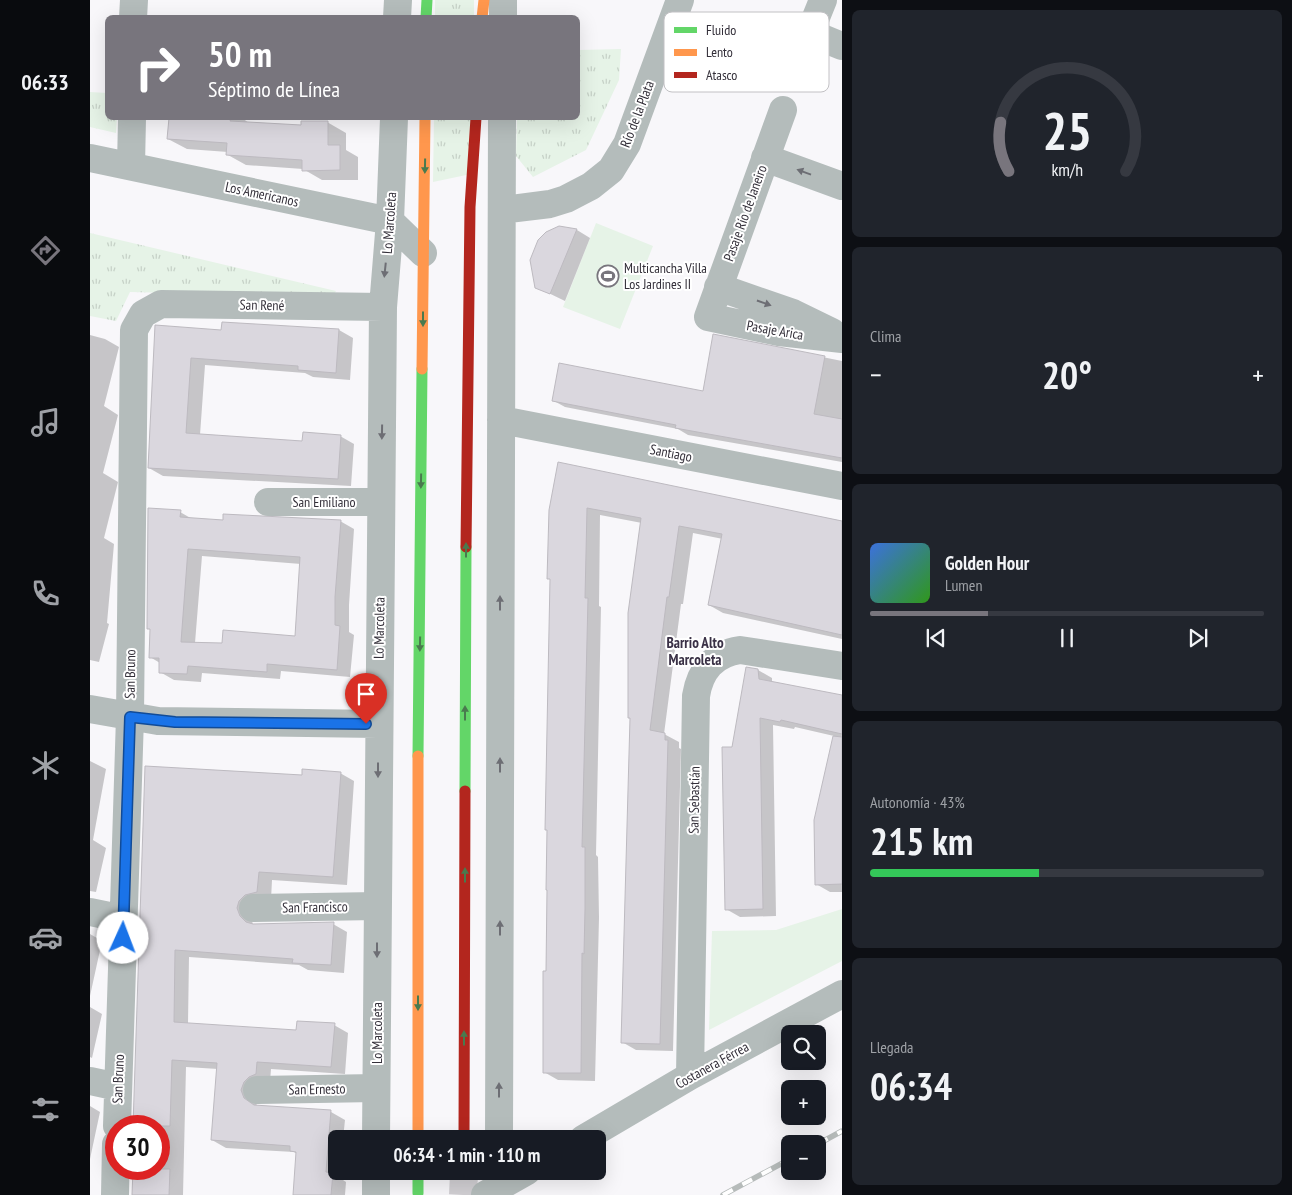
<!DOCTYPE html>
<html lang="es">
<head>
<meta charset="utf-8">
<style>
	body { margin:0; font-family:"PT Sans Narrow",sans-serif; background:#20242c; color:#f1f3f6; height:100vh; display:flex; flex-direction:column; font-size:19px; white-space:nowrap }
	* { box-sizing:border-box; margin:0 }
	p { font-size:16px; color:#9ea1a6 }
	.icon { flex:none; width:28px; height:28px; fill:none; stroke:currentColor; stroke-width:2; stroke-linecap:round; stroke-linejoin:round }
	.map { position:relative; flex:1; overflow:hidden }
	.panel { display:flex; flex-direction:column; gap:10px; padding:10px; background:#0d0f14; width:450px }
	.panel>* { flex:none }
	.guide { position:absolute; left:15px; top:15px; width:475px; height:105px; border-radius:8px; box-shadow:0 5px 20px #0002; background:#78757d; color:#fff; overflow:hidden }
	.buttons { position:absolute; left:691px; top:1025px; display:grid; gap:10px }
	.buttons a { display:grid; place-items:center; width:45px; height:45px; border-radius:8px; background:#171b24; box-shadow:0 5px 20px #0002; font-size:25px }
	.speed { position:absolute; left:15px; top:1115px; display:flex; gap:10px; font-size:25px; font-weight:700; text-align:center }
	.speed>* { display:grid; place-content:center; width:65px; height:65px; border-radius:50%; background:#171b24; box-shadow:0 5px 20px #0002; line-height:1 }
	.speed .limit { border:8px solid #d22; background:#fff; color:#111 }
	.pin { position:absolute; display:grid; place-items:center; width:42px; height:42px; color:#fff; margin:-51px -21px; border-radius:50% 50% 50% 0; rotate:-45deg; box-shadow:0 0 5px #0007 }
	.pin .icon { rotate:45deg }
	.me { position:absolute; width:55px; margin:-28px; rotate:2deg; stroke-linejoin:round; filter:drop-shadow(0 0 4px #0008) }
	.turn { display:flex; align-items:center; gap:18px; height:105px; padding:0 20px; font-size:22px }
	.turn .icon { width:65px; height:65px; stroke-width:2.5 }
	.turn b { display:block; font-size:35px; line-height:42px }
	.big { font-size:38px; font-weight:700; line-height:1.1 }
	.panel .tile { flex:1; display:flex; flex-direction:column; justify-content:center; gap:8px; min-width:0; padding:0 18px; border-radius:8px; background:#20242c }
	.panel .dial { align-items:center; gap:0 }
	.dial svg { height:130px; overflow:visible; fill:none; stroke:#363941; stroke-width:7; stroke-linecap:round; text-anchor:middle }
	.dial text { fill:#f1f3f6; stroke:none }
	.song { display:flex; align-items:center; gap:15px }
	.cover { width:60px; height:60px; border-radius:8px; background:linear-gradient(135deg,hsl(220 70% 55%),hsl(110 70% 35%)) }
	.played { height:5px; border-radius:2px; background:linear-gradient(90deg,#78757d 30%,#363941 30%) }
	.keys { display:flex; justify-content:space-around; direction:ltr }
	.heat { display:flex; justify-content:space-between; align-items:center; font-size:28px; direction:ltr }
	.charge { height:8px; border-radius:4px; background:linear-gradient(90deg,#34c759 43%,#363941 0) }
	.trip { position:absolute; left:238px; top:1130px; width:278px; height:50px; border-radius:8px; background:#171b24; box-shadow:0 5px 20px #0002; font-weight:700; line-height:50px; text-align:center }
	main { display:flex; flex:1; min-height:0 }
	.menu { display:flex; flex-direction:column; width:90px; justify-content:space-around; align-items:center; background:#090b0e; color:#9ea1a6 }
	.menu .icon { width:35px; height:35px }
	.menu .current { color:#78757d }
	.menu b { font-size:22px; color:#f1f3f6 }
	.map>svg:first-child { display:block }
</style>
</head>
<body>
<main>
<nav class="menu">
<b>06:33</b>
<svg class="icon current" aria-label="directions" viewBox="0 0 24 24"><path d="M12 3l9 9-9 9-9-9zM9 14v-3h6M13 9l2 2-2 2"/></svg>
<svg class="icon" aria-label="music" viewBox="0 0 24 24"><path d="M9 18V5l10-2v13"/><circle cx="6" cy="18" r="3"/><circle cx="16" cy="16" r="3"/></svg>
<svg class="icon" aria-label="phone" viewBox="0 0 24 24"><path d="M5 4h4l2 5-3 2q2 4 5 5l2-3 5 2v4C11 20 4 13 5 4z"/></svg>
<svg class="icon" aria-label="climate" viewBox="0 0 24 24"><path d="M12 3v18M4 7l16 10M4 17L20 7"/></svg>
<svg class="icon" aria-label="car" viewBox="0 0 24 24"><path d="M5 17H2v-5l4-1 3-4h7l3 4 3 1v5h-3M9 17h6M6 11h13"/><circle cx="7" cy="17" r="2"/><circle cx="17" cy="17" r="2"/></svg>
<svg class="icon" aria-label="filters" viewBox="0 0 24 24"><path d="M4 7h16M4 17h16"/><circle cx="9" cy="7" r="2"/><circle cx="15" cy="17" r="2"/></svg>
</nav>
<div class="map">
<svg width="752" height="1195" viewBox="0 0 752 1195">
	<defs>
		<pattern id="park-tufts" width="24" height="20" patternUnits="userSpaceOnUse" patternTransform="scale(1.25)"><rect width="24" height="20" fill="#e6f3e7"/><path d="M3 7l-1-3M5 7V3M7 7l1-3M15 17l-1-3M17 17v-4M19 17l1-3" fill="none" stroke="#c6d1c7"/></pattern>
	</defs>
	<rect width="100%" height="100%" fill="#f8f7fa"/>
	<path fill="#e6f3e7" d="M506 223 563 246 530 329 473 307Z
		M752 909V961L619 1030 622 931 686 930Z"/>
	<path fill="url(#park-tufts)" d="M345 0H384V17L345 18Z
		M531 49 529 80 496 150 443 177 426 156 427 118H488V50Z
		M0 92 17 93 18 118H27L26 133 0 127Z
		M344 118H382L381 174 343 182Z
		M0 233 246 291 242 297 40 292 26 321 0 316Z"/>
	<path fill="#0003" fill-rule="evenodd" d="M80 118H152L159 123 213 126 237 122 256 133V150L268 157V180H232L213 169 156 165 138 155V152L97 149 78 139Z
		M469 227 487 230 500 238 475 301 446 287Z
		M133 324 249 330 263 338 260 380 223 377 215 373 115 365 110 435 214 442 250 436 264 444 261 486 73 476 59 468 66 327 133 331Z
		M0 335 15 339 29 347 14 406 28 415 13 473 28 482 14 538 24 544 17 623 19 624 9 662 0 660Z
		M624 335 752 361V462L598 435 588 429 475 407 464 401 614 392Z
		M469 464 752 521V639L633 613 619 605 633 539 603 533 593 604H591L574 734 589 742V748L591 749 583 1051 546 1050 532 1042 541 719 539 718 552 523 510 515 509 606 511 607 506 855 508 857 509 918 505 1081 468 1080 454 1072Z
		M90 512 104 520 250 521 264 529 259 605V632L264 635 260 677 191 671 190 679 112 673 111 682 84 680 70 672V663L60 657 61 630 58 628ZM112 556 211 564 206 637 133 645 105 643Z
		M668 670 682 678V683L752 697V892H740L726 884 744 736 705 727 704 729 683 725 686 916 650 917 636 909 643 748Z
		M0 761 16 769 3 840 16 848 6 892 0 891Z
		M56 767 213 776 250 773 264 781 257 885 182 880 181 900 161 916 163 925 243 924 257 932 254 973 218 970 209 965 99 957 98 1024 207 1031 244 1025 258 1033 255 1074 181 1069 180 1082 165 1098 167 1106 241 1112 255 1120 253 1139H246V1171H250V1178L256 1182 255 1195H204L207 1154 204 1152 136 1148 122 1140 128 1069 96 1067 93 1195H43L44 1169H69V1126H44Z
		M0 934 12 941 0 996Z
		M0 1007 12 1014 2 1058 0 1057Z
		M0 1106 10 1112 0 1159Z"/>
	<path fill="#dad7de" stroke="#bdbac0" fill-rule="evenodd" d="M79 118H141L140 121 211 125V121H238V145H250V170L212 171V160L136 155 137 143 77 139Z
		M469 226 487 229 460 294 445 288 440 260 448 240 456 232Z
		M132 322 249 329 246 373 208 370V366L101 358 96 433 212 441 213 432 251 435 248 479 58 468 65 325 131 330Z
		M623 334 735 356 724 414 752 419V458L585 428 586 425 462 401 469 363 613 391Z
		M468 462 752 521V635L618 605 632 534 589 526 579 597H577L560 730 575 733V740H578L570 1044 531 1043 540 718H538V613L551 518 497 508 495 598H498L492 847H495V909L494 954 492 953 491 1073H453V971H456L457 890H456L457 830H455L460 579H457L459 510Z
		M58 508 91 510 90 517 133 520V514L251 520 245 597V625L250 626 247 670 177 664V672L98 666 97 674 69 673V658H59L60 629H57ZM98 549 210 557 205 636 133 630 132 643 91 642Z
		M656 667 668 669 669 679 752 695V734L691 720 690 722 670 718 673 909 635 910 632 747H642Z
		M743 736 752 737V884L725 885 724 820Z
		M55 766 212 775V769L251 772 243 877 169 872 167 892 155 895 149 901 147 908 150 916 156 922 163 924 244 922 241 965 202 963 203 959 85 950 84 1022 206 1030 207 1021 245 1023 241 1067 167 1062 166 1074 159 1077 154 1082 151 1090 154 1098 164 1105 241 1110 236 1172 243 1173 241 1195H203L206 1152 200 1151V1146L121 1140 127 1063 82 1060 80 1126H43Z
		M43 1169H80L79 1195H42Z"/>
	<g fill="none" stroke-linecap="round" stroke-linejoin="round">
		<path stroke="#d1cfd3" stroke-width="28" stroke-dasharray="28 14" stroke-linecap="butt" d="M373 1195 374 1174"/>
		<path stroke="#b4bcbb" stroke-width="28" d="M413 0V18
			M43 18 44 0
			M307 18 308 0
			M720 33 752 46
			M710 57 733 0
			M693 110 618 317 689 332 752 339
			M0 158 300 221 333 253
			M675 158 752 186
			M41 166 42 118
			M412 210 460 204 476 199 501 186 521 170 537 144 590 0
			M628 287 703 313 742 332
			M411 420 752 486
			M178 502H291
			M0 709 68 721 288 724
			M163 908 287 906
			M0 912 34 919
			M600 1076 606 696C610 670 624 654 650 650L752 666
			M0 1081 28 1087
			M167 1090 286 1088
			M27 1126 40 717 44 330 53 314 71 304 293 307
			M286 1139 293 307 300 221 304 118
			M409 1139 412 118
			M493 1139 600 1076 752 994
			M25 1195 26 1144
			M286 1195V1171
			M395 1195 437 1171"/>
		<path stroke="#63d668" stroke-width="11" d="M336 18 337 0
			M328 756 332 369
			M375 791 376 547
			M328 1171V1193"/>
		<path stroke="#ff974d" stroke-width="11" d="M392 18 394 0
			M332 369 335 118
			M328 1139V756
			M374 1171V1174"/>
		<path stroke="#b3261e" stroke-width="11" d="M376 547 380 207 386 118
			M374 1139 375 791"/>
		<g stroke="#b6bbba" stroke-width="5.5">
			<path id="rail" d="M728 1144 752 1131
				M633 1195 700 1159"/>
		</g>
		<use href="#rail" stroke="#fff" stroke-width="4" stroke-dasharray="11" stroke-linecap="butt"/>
	</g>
	<defs><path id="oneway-solid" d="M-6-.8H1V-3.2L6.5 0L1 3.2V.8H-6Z" transform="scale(1.25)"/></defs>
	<g fill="#497a4e">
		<use href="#oneway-solid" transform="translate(335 166) rotate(91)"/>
		<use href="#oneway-solid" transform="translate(333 319) rotate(90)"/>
		<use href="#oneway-solid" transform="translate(331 481) rotate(91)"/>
		<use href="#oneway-solid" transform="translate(376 550) rotate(-90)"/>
		<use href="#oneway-solid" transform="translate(330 644) rotate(91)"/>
		<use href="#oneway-solid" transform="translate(375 713) rotate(-90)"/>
		<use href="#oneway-solid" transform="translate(375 875) rotate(-90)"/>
		<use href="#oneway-solid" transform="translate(328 1003) rotate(90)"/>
		<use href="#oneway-solid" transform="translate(374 1038) rotate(-90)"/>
	</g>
	<g fill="#6d6e74">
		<use href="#oneway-solid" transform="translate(714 172) rotate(-160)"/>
		<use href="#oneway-solid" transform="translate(295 270) rotate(96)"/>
		<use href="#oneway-solid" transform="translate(674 303) rotate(19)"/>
		<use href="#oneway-solid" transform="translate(292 432) rotate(91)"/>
		<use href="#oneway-solid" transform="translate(410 603) rotate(-90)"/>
		<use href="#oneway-solid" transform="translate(410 765) rotate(-90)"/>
		<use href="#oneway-solid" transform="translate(288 770) rotate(90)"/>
		<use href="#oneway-solid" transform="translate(410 928) rotate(-90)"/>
		<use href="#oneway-solid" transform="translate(287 950) rotate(90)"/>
		<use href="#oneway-solid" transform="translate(409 1090) rotate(-90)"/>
	</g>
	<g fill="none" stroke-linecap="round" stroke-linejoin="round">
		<g stroke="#114b97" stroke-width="12">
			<path id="route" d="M33 938 40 717 85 722 276 724"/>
		</g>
		<use href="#route" stroke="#1a73e8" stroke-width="9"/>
	</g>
	<defs>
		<g id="stadium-ring" transform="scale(1.125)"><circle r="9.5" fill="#fff" stroke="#78757d" stroke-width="1.5"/><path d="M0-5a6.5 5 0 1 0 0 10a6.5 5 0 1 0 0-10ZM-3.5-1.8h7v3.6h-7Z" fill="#78757d"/></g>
	</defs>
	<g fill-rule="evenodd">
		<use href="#stadium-ring" x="518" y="276"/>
	</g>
	<g text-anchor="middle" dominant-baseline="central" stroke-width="4" stroke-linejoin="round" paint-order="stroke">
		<g font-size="14" fill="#332f39" stroke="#fff">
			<text transform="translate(547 114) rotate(-69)">Río de la Plata</text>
			<text transform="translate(172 194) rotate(12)">Los Americanos</text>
			<text transform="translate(655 213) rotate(-70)">Pasaje Río de Janeiro</text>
			<text transform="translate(299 223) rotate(-86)">Lo Marcoleta</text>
			<text transform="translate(172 305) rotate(1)">San René</text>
			<text transform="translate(685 330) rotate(10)">Pasaje Arica</text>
			<text transform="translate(581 453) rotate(11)">Santiago</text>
			<text x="234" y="502">San Emiliano</text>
			<text transform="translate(289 628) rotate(-89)">Lo Marcoleta</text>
			<text transform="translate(40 674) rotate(-89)">San Bruno</text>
			<text transform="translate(604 800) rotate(-89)">San Sebastián</text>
			<text transform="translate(225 907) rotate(-1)">San Francisco</text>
			<text transform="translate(287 1033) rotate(-90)">Lo Marcoleta</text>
			<text transform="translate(622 1065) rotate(-29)">Costanera Férrea</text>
			<text transform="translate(28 1079) rotate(-88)">San Bruno</text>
			<text transform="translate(227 1089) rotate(-1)">San Ernesto</text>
		</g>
		<g font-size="14" fill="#332f39" stroke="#fff" text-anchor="start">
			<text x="534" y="268">Multicancha Villa<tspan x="534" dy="16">Los Jardines II</tspan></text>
		</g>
		<g font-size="15" font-weight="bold" fill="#3a3146" stroke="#fff">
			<text x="605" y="642">Barrio Alto<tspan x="605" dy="17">Marcoleta</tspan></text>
		</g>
	</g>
	<rect x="574" y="12" width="165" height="80" rx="8" fill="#fff" stroke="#c2c1c4" stroke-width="1"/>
	<rect x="584" y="27" width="23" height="6" fill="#63d668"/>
	<rect x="584" y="49" width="23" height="7" fill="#ff974d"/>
	<rect x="584" y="72" width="23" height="6" fill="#b3261e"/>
	<g font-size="14" fill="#332f39">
		<text x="616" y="35">Fluido</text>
		<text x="616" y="57">Lento</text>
		<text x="616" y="80">Atasco</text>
	</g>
</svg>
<div class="buttons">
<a><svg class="icon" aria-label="search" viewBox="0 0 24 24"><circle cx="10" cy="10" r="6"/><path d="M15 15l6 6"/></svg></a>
<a>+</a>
<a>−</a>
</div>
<div class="speed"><div class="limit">30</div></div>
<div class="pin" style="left:276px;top:724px;background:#d93025"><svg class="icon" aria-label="arrive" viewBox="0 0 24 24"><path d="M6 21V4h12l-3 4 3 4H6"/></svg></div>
<svg class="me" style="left:33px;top:938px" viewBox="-20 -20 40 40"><circle r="19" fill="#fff"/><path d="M0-13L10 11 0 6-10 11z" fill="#1a73e8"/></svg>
<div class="trip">06:34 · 1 min · 110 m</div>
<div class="guide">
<div class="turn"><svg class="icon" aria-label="right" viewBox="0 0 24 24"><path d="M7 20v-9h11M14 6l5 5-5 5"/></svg><div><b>50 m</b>Séptimo de Línea</div></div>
</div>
</div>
<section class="panel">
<div class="tile dial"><svg viewBox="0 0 100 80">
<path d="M14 69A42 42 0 1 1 86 69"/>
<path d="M14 69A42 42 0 0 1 9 39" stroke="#78757d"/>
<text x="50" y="56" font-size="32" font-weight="700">25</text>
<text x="50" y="72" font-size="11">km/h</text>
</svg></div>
<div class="tile"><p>Clima</p>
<div class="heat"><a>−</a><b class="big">20°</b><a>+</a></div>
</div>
<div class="tile">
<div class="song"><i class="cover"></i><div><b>Golden Hour</b><p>Lumen</p></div></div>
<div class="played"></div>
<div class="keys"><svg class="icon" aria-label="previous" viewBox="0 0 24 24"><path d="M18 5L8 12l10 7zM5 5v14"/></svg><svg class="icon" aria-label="pause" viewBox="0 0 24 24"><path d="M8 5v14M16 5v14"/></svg><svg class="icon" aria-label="next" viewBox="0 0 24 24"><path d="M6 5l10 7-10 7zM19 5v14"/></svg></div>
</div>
<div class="tile"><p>Autonomía · 43%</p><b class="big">215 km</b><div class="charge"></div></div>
<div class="tile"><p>Llegada</p><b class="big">06:34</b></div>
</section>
</main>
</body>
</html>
